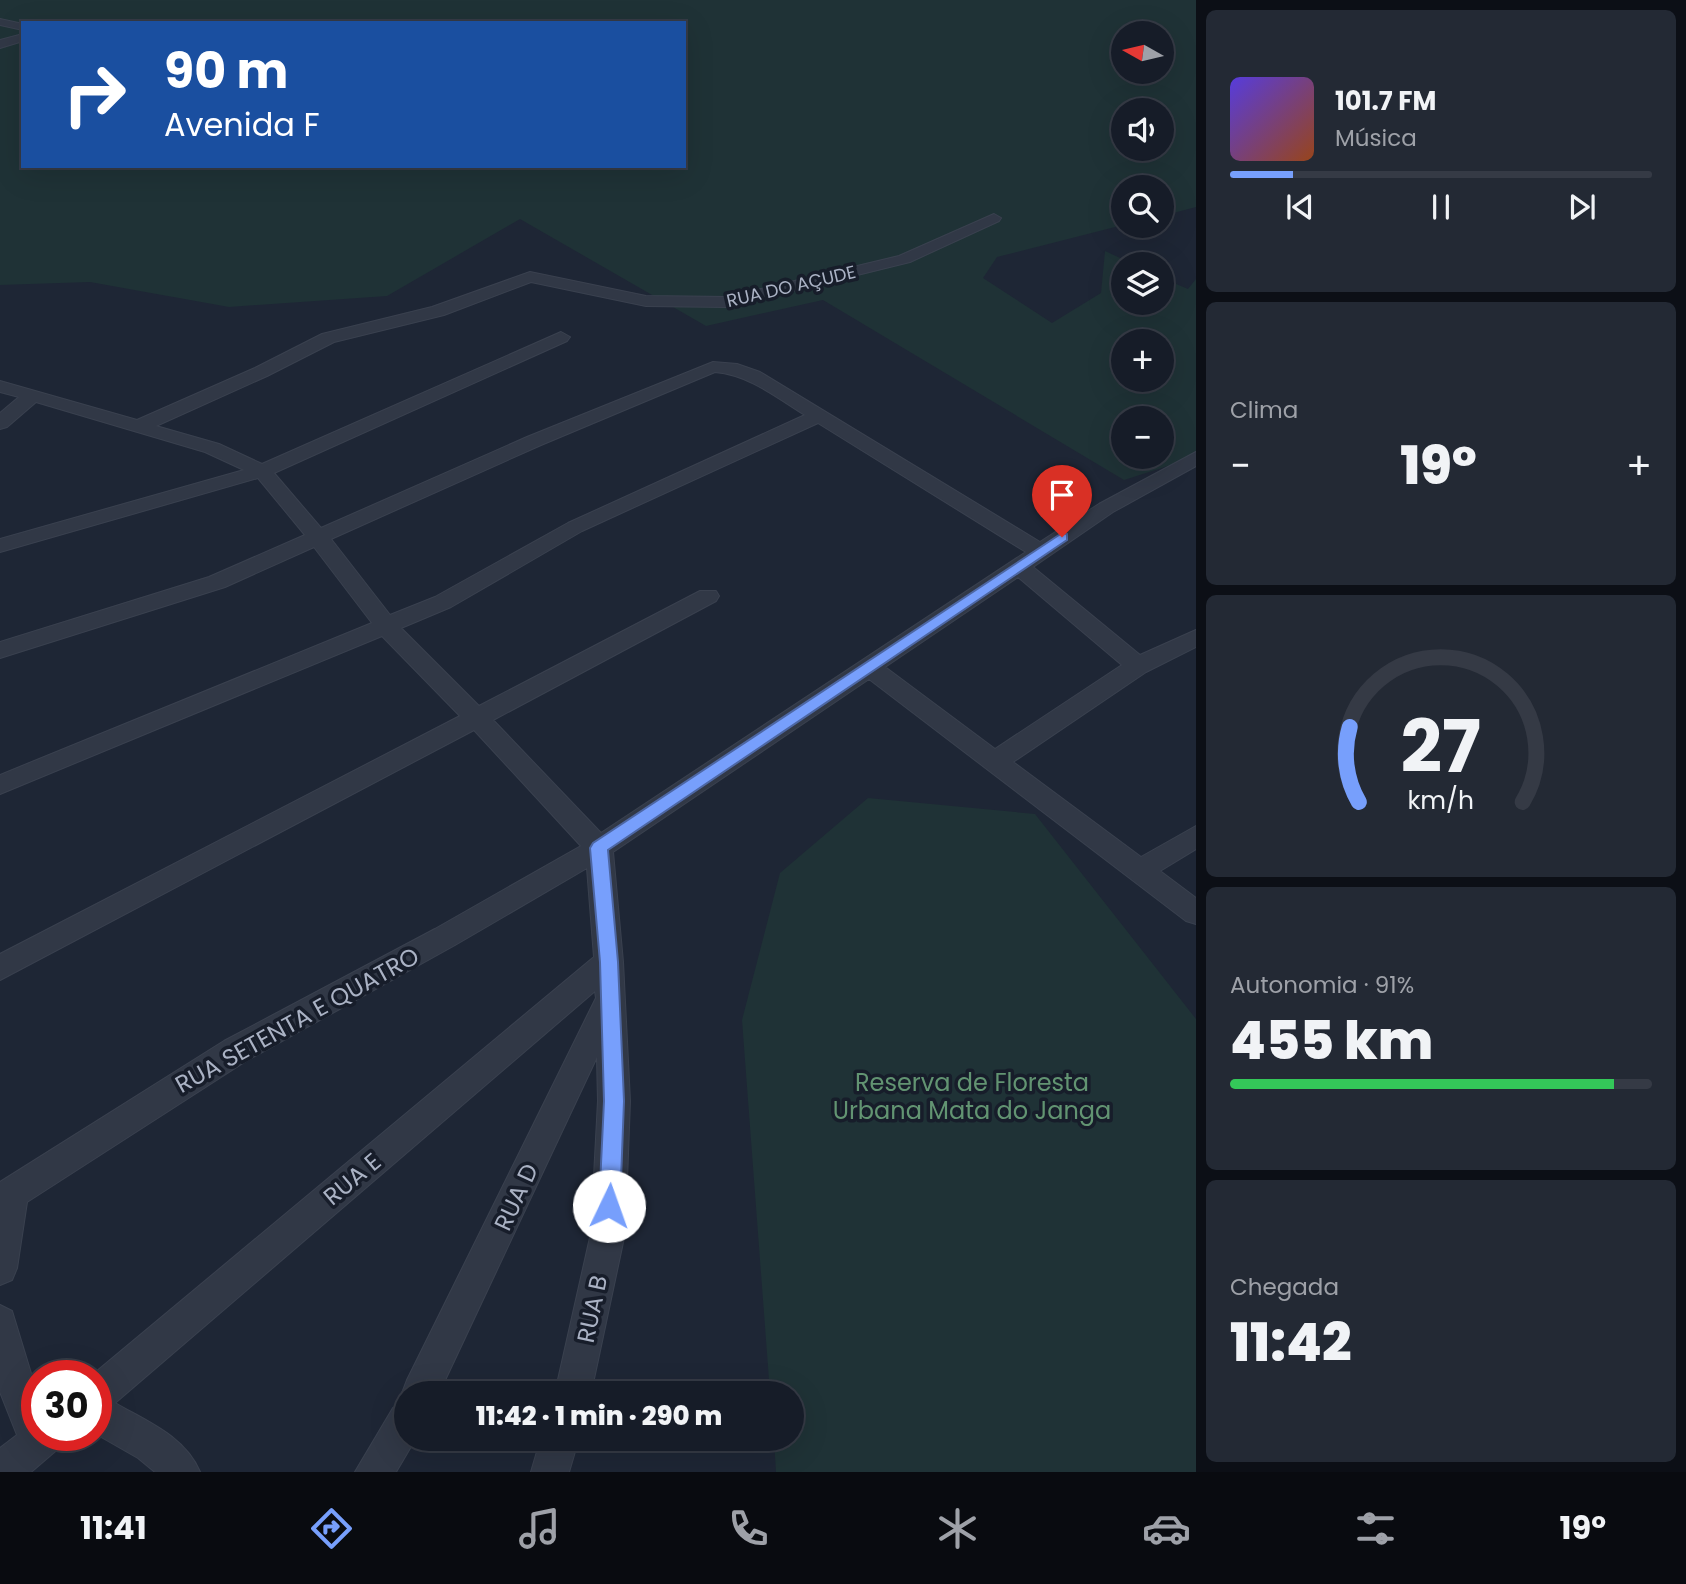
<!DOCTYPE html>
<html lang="pt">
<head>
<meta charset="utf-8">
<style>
	body { margin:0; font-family:Poppins,sans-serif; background:#232934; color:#f1f3f6; height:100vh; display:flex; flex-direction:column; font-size:26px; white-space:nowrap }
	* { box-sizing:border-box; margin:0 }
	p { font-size:23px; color:#9ea1a8 }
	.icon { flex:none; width:38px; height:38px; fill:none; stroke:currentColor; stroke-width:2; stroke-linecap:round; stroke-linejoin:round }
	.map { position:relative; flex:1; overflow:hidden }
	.side { display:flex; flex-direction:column; gap:10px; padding:10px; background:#0c0f16; width:490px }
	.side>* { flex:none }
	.guide { position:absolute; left:21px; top:21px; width:665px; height:147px; border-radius:0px; box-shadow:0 7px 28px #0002,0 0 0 2px #353a45; background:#1a4fa0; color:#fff; overflow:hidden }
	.needle { width:46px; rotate:278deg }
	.fabs { position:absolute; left:1111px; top:21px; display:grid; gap:14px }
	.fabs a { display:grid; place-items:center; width:63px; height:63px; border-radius:50%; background:#161c28; box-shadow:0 7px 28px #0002,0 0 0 2px #353a45; font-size:35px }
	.speed { position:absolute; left:21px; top:1360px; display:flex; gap:14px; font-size:35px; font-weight:700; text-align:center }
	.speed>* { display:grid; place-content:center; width:91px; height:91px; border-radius:50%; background:#161c28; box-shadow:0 7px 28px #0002,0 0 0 2px #353a45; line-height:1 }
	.speed .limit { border:10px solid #d22; background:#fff; color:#111 }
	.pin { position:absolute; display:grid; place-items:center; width:60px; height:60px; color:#fff; margin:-72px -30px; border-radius:50% 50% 50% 0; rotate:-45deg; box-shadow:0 0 7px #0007 }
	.pin .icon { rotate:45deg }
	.me { position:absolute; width:77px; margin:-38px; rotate:3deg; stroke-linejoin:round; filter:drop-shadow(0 0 5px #0008) }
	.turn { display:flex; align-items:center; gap:24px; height:147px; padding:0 28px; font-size:32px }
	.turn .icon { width:91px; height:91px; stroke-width:2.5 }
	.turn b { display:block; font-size:49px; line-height:60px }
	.big { font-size:52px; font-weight:800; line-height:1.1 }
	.side .tile { flex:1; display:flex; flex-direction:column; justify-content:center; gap:10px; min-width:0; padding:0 24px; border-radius:10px; background:#232934 }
	.side .dial { align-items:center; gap:0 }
	.dial svg { height:182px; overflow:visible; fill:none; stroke:#353a45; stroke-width:7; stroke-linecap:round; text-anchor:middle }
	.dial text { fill:#f1f3f6; stroke:none }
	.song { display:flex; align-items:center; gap:21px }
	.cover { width:84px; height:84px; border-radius:10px; background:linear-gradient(135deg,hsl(250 70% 55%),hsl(20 70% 35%)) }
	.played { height:7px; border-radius:4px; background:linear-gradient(90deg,#779ffc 15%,#353a45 15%) }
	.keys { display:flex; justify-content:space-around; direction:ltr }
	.heat { display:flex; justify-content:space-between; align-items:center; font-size:38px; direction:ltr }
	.charge { height:10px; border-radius:5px; background:linear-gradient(90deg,#34c759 91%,#353a45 0) }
	.trip { position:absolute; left:394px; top:1381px; width:410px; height:70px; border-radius:35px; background:#161c28; box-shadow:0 7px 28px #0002,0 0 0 2px #353a45; font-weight:800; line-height:70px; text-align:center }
	.tab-bar { display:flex; height:112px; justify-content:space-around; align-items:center; background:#090b10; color:#9ea1a8 }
	.tab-bar .icon { width:49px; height:49px }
	.tab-bar .on { color:#779ffc }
	.tab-bar b { font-size:32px; color:#f1f3f6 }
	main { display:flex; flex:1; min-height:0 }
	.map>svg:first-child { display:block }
</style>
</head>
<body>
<main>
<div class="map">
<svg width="1196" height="1472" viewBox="0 0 1196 1472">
	<rect width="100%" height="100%" fill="#1e2635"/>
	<path fill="#1f3236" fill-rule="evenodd" d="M0 0H1196V207L1162 216V187H1124L1123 225 997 257 983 278 1052 323 1101 293 1105 251 1133 264H1124V303H1162V278L1188 289 1196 279V457L1124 480 823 300 706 326 520 219 387 296 229 307 90 282 0 285ZM23 23H684V166H23ZM1124 33H1162V72H1124ZM1124 110H1162V149H1124ZM1124 341H1162V380H1124ZM1124 418H1162V457H1124Z
		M868 798 1035 814 1196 1019V1472H776L774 1439 791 1438V1393H770L742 1020 780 873Z"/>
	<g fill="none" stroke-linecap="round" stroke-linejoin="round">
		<g stroke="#3a414f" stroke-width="2">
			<path id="street" d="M0 19 23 24V30L0 25Z
				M23 34V41L0 48V40Z
				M994 214 1001 218 999 221 910 262 728 307 646 306 531 282 444 315 334 342 267 376 156 426 219 444 262 464 561 332 570 337 567 341 274 473 321 528 527 437 713 362 737 364 760 372 1040 542 1099 504 1196 452V466L1113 512 1033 567 1140 655 1196 630V647L1146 672 1013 762 1141 857 1196 826V849L1160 871 1196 898V924L1186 921 869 679 613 852 623 962 630 1101 625 1233 591 1393H555L591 1233 598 1101 597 1057 439 1393H406V1438H416L396 1472H355L393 1408 406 1403 402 1393 407 1380 596 998 595 991 115 1403C146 1421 185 1436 200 1472H155L138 1458 96 1434V1376H91L594 957 587 868 455 945 246 1061 27 1202 17 1268 12 1280 0 1285V1182L224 1041 435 929 581 846 474 730 0 980V954L460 716 382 636 0 794V775L372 623 314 547 225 587 0 658V642L209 577 305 535 258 478 0 552V539L244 470 205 452 36 402 7 427 0 429V413L19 397 0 392V381L137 420 255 368 322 334 432 307 530 272 646 296 728 297 899 256ZM715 372C749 375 776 397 805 415L568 523 435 597 390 615 331 539 541 445ZM818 423 1026 552 601 833 493 720 716 601 719 596 716 591H700L479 706 401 628 451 607 582 531ZM1018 577 1122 665 995 749 885 667Z
				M0 1305 12 1311 37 1393V1435H65L59 1448 31 1472H0V1448L17 1435 0 1392Z
				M541 1438H579L569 1472H531Z"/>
		</g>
		<use href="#street" fill="#313846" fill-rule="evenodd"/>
	</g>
	<path fill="#779ffc" stroke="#4d67a4" stroke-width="2" d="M1062 533 1067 534V540L608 850 618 962 624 1101 620 1206 617 1214 609 1217 602 1214 599 1206 604 1101 600 962 590 848 593 843Z"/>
	<g text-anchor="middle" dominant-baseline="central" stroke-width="7" stroke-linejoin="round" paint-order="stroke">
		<g font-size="18" fill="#aab2c4" stroke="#171d2a">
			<text transform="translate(791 286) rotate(-13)">RUA DO AÇUDE</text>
		</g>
		<g font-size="24" fill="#aab2c4" stroke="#171d2a">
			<text transform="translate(297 1020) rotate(-29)">RUA SETENTA E QUATRO</text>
			<text transform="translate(352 1179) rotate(-40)">RUA E</text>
			<text transform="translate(516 1197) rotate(-65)">RUA D</text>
			<text transform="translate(592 1309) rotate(-78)">RUA B</text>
		</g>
		<g font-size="24" fill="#629472" stroke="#171d2a">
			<text x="972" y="1082">Reserva de Floresta<tspan x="972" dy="28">Urbana Mata do Janga</tspan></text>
		</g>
	</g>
</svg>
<div class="fabs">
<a><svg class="needle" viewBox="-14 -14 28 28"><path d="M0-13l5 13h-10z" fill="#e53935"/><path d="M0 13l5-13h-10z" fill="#9ea1a8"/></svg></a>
<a><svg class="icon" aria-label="sound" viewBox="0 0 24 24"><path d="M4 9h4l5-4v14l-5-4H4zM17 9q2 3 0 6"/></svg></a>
<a><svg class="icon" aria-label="search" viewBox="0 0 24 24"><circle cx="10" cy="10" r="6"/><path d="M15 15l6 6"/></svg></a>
<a><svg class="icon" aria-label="layers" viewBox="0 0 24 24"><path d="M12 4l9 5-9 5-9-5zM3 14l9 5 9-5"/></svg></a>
<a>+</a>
<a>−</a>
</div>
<div class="speed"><div class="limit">30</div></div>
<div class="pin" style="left:1062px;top:537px;background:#d93025"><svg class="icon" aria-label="arrive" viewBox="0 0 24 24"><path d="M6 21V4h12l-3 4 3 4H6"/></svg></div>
<svg class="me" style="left:609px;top:1206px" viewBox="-20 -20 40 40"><circle r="19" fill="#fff"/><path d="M0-13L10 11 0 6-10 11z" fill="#779ffc"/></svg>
<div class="trip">11:42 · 1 min · 290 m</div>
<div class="guide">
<div class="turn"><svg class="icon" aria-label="right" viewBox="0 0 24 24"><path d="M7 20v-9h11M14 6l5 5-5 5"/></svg><div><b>90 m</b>Avenida F</div></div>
</div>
</div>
<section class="side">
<div class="tile">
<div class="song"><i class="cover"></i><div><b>101.7 FM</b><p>Música</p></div></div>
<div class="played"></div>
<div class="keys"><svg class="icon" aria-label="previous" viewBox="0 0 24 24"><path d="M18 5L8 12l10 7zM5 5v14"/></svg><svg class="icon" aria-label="pause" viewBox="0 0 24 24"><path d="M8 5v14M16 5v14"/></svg><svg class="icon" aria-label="next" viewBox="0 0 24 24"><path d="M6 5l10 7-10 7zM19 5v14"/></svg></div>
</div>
<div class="tile"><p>Clima</p>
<div class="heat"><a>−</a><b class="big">19°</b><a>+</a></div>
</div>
<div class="tile dial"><svg viewBox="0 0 100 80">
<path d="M14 69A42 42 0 1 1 86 69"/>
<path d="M14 69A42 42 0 0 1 10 36" stroke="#779ffc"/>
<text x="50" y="56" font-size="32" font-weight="700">27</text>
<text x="50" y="72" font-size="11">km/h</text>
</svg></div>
<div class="tile"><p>Autonomia · 91%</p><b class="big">455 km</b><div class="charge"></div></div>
<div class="tile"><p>Chegada</p><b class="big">11:42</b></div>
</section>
</main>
<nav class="tab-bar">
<b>11:41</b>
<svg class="icon on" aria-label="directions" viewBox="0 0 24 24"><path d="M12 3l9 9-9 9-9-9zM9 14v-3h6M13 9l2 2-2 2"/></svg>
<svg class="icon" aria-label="music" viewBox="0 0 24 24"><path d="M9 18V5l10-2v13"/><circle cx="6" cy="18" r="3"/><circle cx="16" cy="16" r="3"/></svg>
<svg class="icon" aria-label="phone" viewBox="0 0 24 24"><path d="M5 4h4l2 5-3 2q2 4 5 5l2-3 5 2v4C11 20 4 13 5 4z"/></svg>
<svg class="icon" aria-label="climate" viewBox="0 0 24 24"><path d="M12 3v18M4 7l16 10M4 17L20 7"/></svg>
<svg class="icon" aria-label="car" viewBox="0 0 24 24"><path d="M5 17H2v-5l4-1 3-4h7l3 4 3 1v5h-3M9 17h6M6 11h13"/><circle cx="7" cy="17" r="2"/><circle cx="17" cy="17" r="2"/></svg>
<svg class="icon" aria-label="filters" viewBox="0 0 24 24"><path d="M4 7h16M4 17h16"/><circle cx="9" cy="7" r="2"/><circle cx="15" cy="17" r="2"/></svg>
<b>19°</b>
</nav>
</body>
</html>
